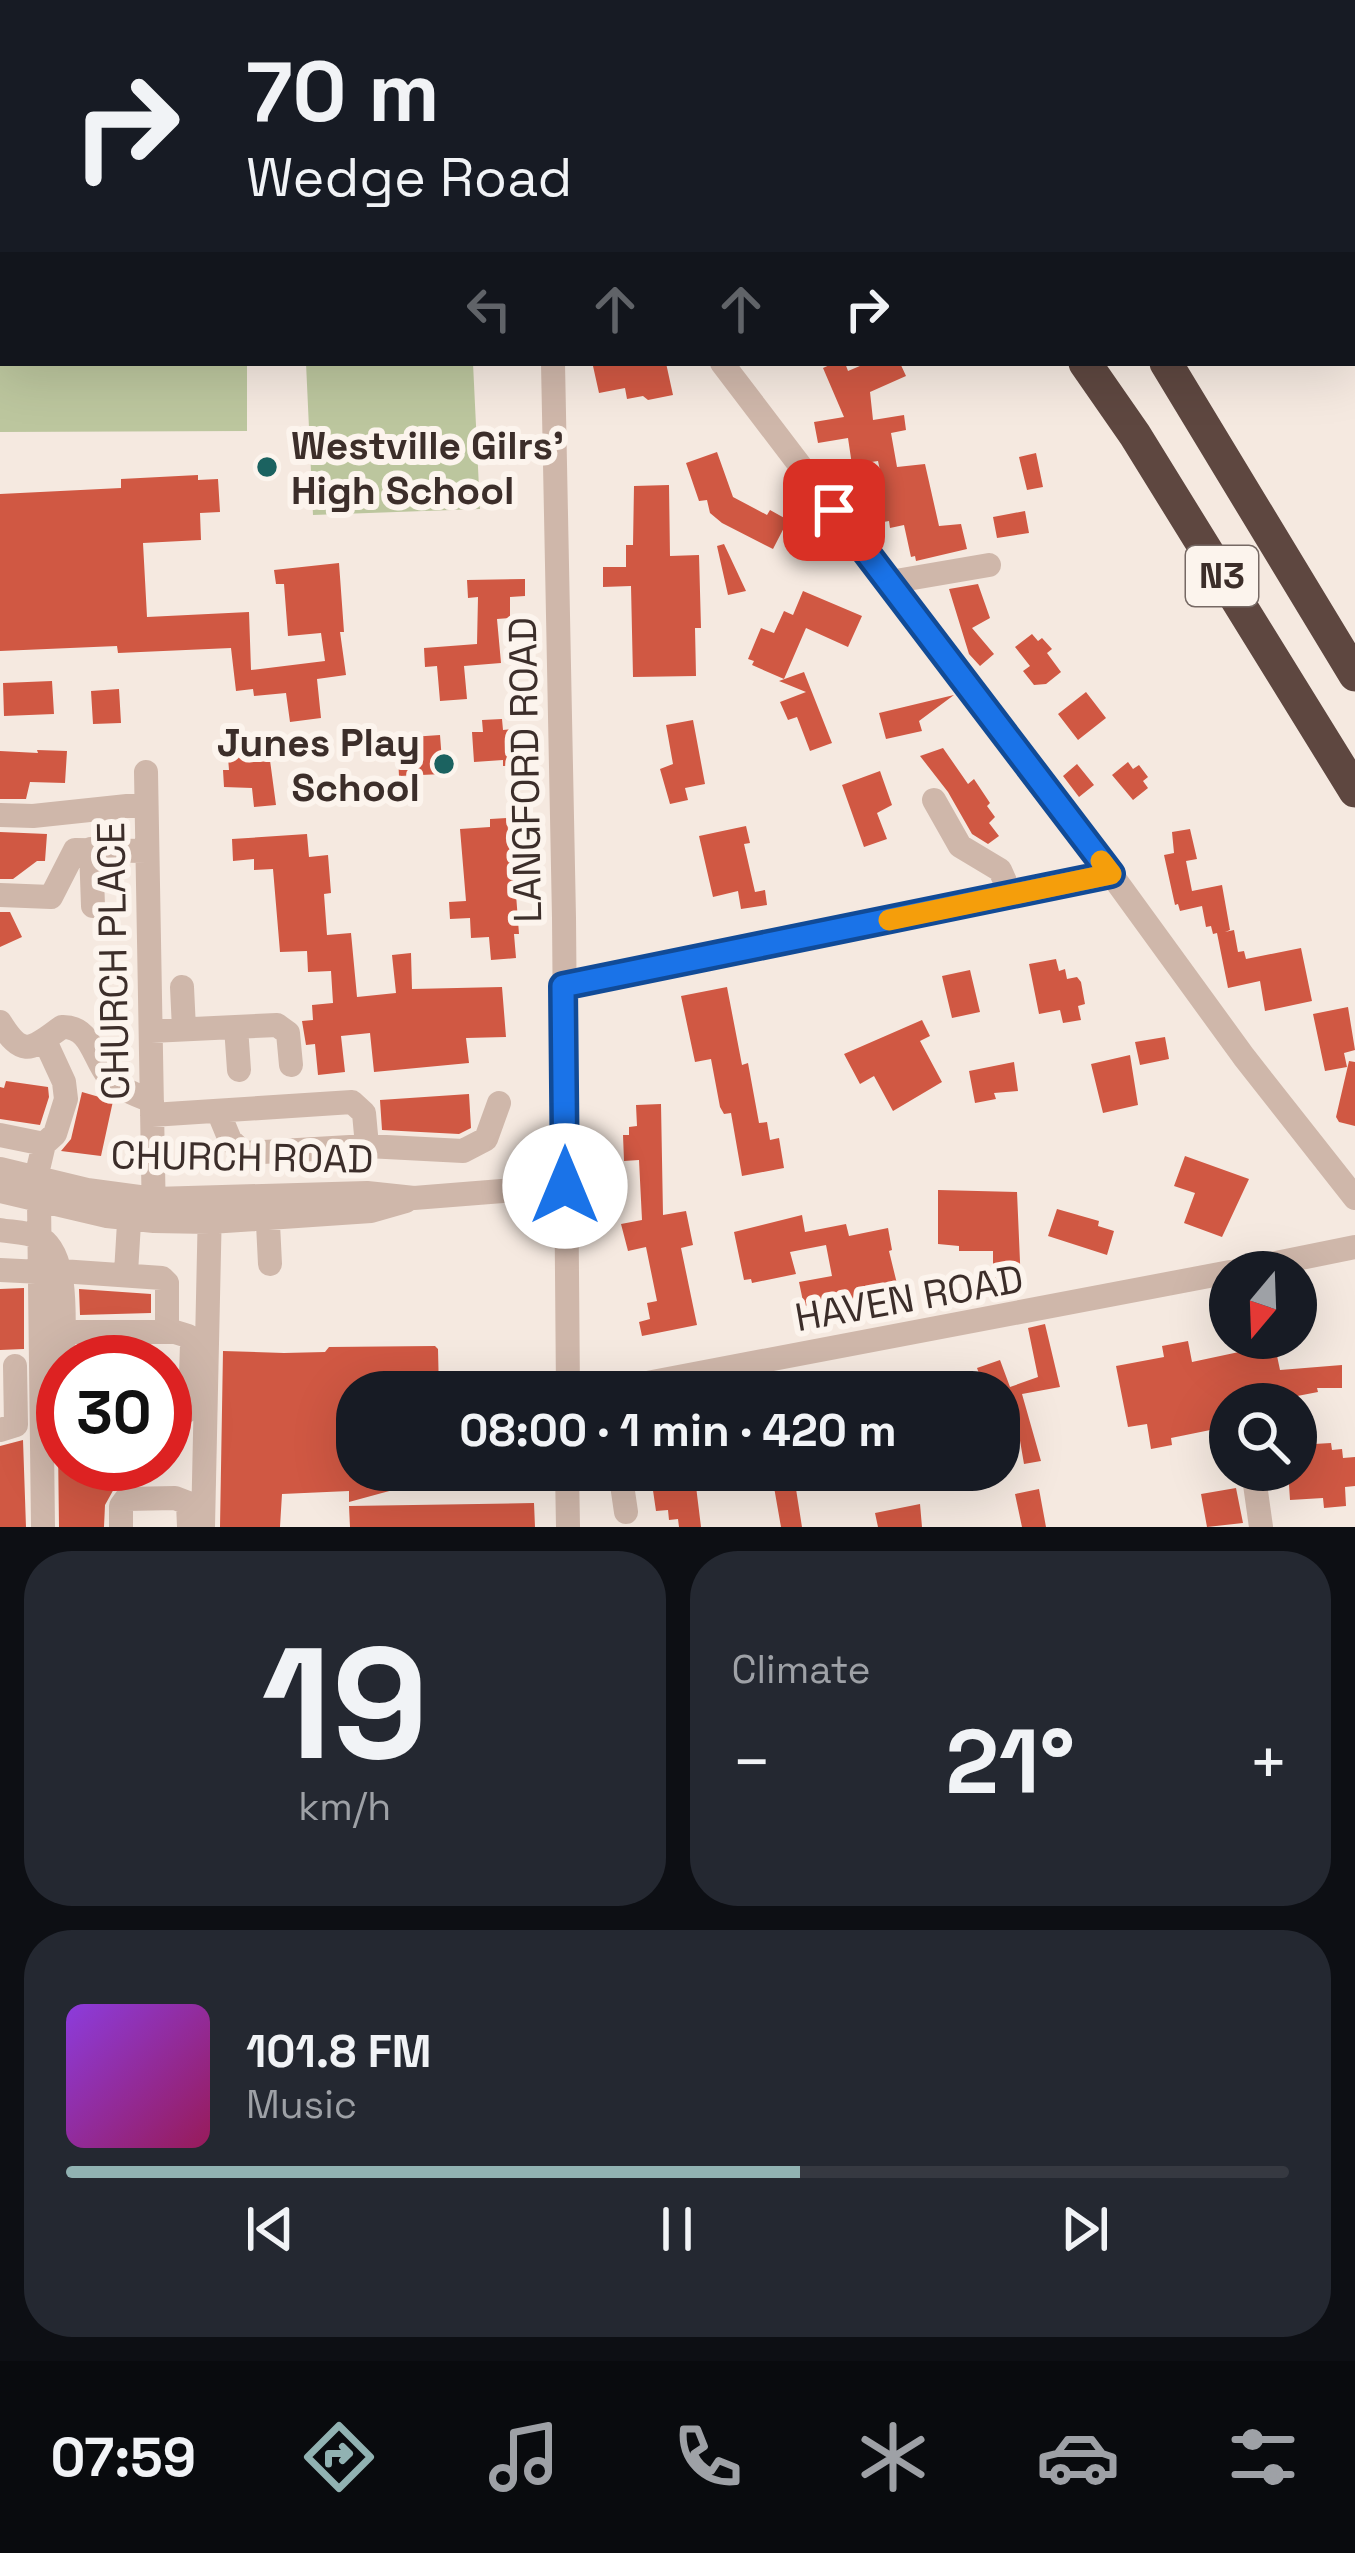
<!DOCTYPE html>
<html lang="en">
<head>
<meta charset="utf-8">
<style>
	body { margin:0; font-family:"Space Grotesk",sans-serif; background:#242831; color:#f1f3f6; height:100vh; display:flex; flex-direction:column; font-size:45px; white-space:nowrap }
	* { box-sizing:border-box; margin:0 }
	p { font-size:39px; color:#9ea1a6 }
	.icon { flex:none; width:66px; height:66px; fill:none; stroke:currentColor; stroke-width:2; stroke-linecap:round; stroke-linejoin:round }
	.map { position:relative; height:1527px; overflow:hidden }
	.side { display:flex; flex-direction:column; gap:24px; padding:24px; background:#0d0f14; flex:1 }
	.side>* { flex:none }
	.guide { position:absolute; left:0px; top:0px; width:1356px; height:366px; box-shadow:0 12px 48px #0002; background:#171b24; color:#f1f3f6; overflow:hidden }
	.needle { width:78px; rotate:199deg }
	.controls { position:absolute; left:1209px; top:1251px; display:grid; gap:24px }
	.controls a { display:grid; place-items:center; width:108px; height:108px; border-radius:50%; background:#171b24; box-shadow:0 12px 48px #0002; font-size:60px }
	.speed { position:absolute; left:36px; top:1335px; display:flex; gap:24px; font-size:60px; font-weight:700; text-align:center }
	.speed>* { display:grid; place-content:center; width:156px; height:156px; border-radius:50%; background:#171b24; box-shadow:0 12px 48px #0002; line-height:1 }
	.speed .limit { border:18px solid #d22; background:#fff; color:#111 }
	.pin { position:absolute; display:grid; place-items:center; width:102px; height:102px; color:#fff; margin:-51px; border-radius:24px; box-shadow:0 6px 18px #0006 }
	.me { position:absolute; width:132px; margin:-66px; rotate:0deg; stroke-linejoin:round; filter:drop-shadow(0 0 9px #0008) }
	.turn { display:flex; align-items:center; gap:42px; height:252px; padding:0 48px; font-size:54px }
	.turn .icon { width:156px; height:156px; stroke-width:2.5 }
	.turn b { display:block; font-size:84px; line-height:102px }
	.lanes { display:flex; align-items:center; height:114px; padding:0 48px; background:#0003; justify-content:center; gap:60px; direction:ltr }
	.lanes .off { opacity:.35 }
	.big { font-size:90px; font-weight:700; line-height:1.1 }
	.side .tile { flex:1; display:flex; flex-direction:column; justify-content:center; gap:18px; min-width:0; padding:0 42px; border-radius:48px; background:#242831 }
	.side .dial { align-items:center; gap:0 }
	.dial b { font-size:156px; line-height:1 }
	.song { display:flex; align-items:center; gap:36px }
	.cover { width:144px; height:144px; border-radius:18px; background:linear-gradient(135deg,hsl(270 70% 55%),hsl(330 70% 35%)) }
	.played { height:12px; border-radius:6px; background:linear-gradient(90deg,#91b2b2 60%,#363941 60%) }
	.keys { display:flex; justify-content:space-around; direction:ltr }
	.heat { display:flex; justify-content:space-between; align-items:center; font-size:66px; direction:ltr }
	.side .tiles { flex:1; display:grid; gap:24px; grid-template-columns:1fr 1fr }
	.tile:last-child { grid-column:span 2 }
	.trip { position:absolute; left:336px; top:1371px; width:684px; height:120px; border-radius:48px; background:#171b24; box-shadow:0 12px 48px #0002; font-weight:700; line-height:120px; text-align:center }
	.tabs { display:flex; height:192px; justify-content:space-around; align-items:center; background:#090b0e; color:#9ea1a6 }
	.tabs .icon { width:84px; height:84px }
	.tabs .current { color:#91b2b2 }
	.tabs b { font-size:54px; color:#f1f3f6 }
	.map>svg:first-child { display:block }
</style>
</head>
<body>
<div class="map">
<svg width="1355" height="1527" viewBox="0 0 1355 1527">
	<rect width="100%" height="100%" fill="#f5e9e0"/>
	<path fill="#bcc69e" d="M0 256 3 363H247V431L0 432Z
		M306 363H473L480 509 313 515Z"/>
	<path fill="#d05843" d="M611 363H666L673 395 648 400 643 396 627 399 625 388 599 393 593 366Z
		M834 363H845L848 371 867 363H900L906 376 870 392 873 420 904 415 906 430 891 433 897 467 925 464 939 526 961 524 967 549 916 561 915 556 911 557 904 525 890 528 889 521 878 523 872 492 884 490 878 461 852 465 848 438 818 443 814 422 844 417 823 368Z
		M717 452 733 497 767 515 770 510 788 520 773 549 722 523 710 513 707 500 699 501 686 463Z
		M1036 453 1043 487 1027 490 1019 457Z
		M198 475V480L218 479 220 512 200 513 201 540 143 543 147 617 249 612 251 670 325 661 321 633 288 636 284 584H276L274 570 339 563 344 632H340L346 675 317 679 321 718 290 722 286 693 254 696 253 689 236 691 231 648 118 653 117 646 0 651V494L121 488V479Z
		M669 485 670 556 699 555 701 628H695L696 676 633 677 631 586 603 587V567H626V545H633L634 486Z
		M1025 511 1029 533 997 538 993 517Z
		M724 544 746 591 728 595 717 546Z
		M525 579V596L510 597V618L497 619 501 663 464 666 467 699 440 701 437 666 425 667 424 648 477 644 478 597 468 598 467 580Z
		M978 584 990 618 972 628 994 654 980 666 969 654 949 589Z
		M803 591 862 616 848 647 806 628 784 679 752 665 754 661 748 659 761 628 774 633 784 611 793 615Z
		M1032 634 1038 641 1042 638 1052 649 1047 653 1061 672 1046 684 1034 685 1023 671 1030 666 1015 647Z
		M804 672 832 743 810 751 797 717 788 720 780 702 806 692 779 681Z
		M52 681 54 714 4 716 3 683Z
		M119 689 121 723 93 724 91 691Z
		M1086 692 1106 718 1078 740 1058 714Z
		M954 695 919 721 922 731 886 739 879 713Z
		M502 719 503 730 525 728V765L503 766V760L474 762 472 732H483L482 720Z
		M693 720 705 784 685 788 688 800 670 804 660 769 673 764 666 725Z
		M440 735 443 774 399 776 397 738Z
		M943 748 968 784 974 779 990 803 987 806 995 817 989 823 999 836 988 844 972 834 948 792 920 756Z
		M37 750 67 751 65 783 30 782 26 799H0V751L38 753Z
		M269 753 276 805 254 807 252 788 224 787 223 770H229L228 757Z
		M1128 762 1133 769 1139 765 1148 777 1143 781 1148 788 1133 800 1112 775Z
		M1077 764 1094 785 1079 797 1063 776Z
		M880 771 892 805 877 813 887 839 864 847 842 785Z
		M507 818 511 866 531 865 533 880 515 881 519 934H514L516 958 491 960 489 937 471 938 470 918 450 919 449 902 466 901 460 829 490 827V819Z
		M746 826 750 843 744 844 755 892 765 890 767 905 741 909 738 891 713 897 699 836Z
		M1190 829 1197 859 1186 861 1192 891 1222 885 1230 930 1225 932 1234 930 1238 952 1244 951 1246 959 1301 948 1312 1001 1265 1011 1260 981 1228 988 1217 933 1213 934 1211 926 1206 927 1202 906 1180 911 1178 904 1175 905 1164 855 1174 853 1172 832Z
		M0 832 47 834 45 861H37L13 879H0Z
		M307 834 309 857 328 855 331 893 324 894 327 935 351 933 357 997 396 993 392 955 411 953 412 989 502 987 506 1037 466 1038 469 1063 374 1072 370 1033 341 1036 345 1072 318 1075 315 1044 306 1045 302 1021 313 1020 312 1005 333 1003 331 971 308 972 307 951 280 952 273 869 254 870V859L233 861 232 839Z
		M0 912H10L22 937 0 947Z
		M1056 959 1059 971 1065 969 1067 979 1077 977 1081 982 1085 1004 1078 1006 1081 1020 1063 1023 1060 1010 1039 1014 1029 964Z
		M970 970 980 1012 952 1018 942 976Z
		M727 987 742 1065 748 1063 759 1123 767 1122 770 1140 779 1138 784 1168 742 1176 731 1113 724 1114 720 1107 711 1059 695 1062 681 996Z
		M1348 1007 1355 1050 1344 1053 1347 1067 1325 1071 1313 1014Z
		M922 1020 930 1036 920 1041 942 1082 893 1111 874 1076 860 1084 844 1054Z
		M1165 1037 1169 1059 1140 1065 1135 1042Z
		M1130 1055 1138 1105 1103 1113 1091 1064Z
		M1349 1061 1355 1062V1126L1339 1122 1336 1117Z
		M1014 1062 1018 1091 994 1093 996 1099 975 1103 969 1071Z
		M6 1081 48 1087 49 1097 40 1125 0 1119V1087L4 1088Z
		M82 1092 113 1101 101 1156 61 1151 71 1139Z
		M469 1094 471 1128 459 1134 382 1130 380 1100Z
		M661 1104 663 1215 686 1211 693 1245 681 1248 697 1325 642 1336 639 1322 650 1319 647 1303 657 1301 646 1247 628 1251 621 1224 642 1220 639 1160 624 1161 623 1135H629V1127L637 1126 636 1105Z
		M1185 1156 1249 1179 1222 1237 1184 1223 1195 1193 1174 1186Z
		M938 1190 1017 1192 1021 1285H993V1251H959V1246L938 1244Z
		M1057 1209 1099 1221 1098 1226 1114 1231 1107 1255 1048 1236Z
		M802 1215 805 1232 846 1224 849 1236 888 1228 892 1250 889 1251 900 1296 839 1309 838 1300 804 1306 799 1282 832 1276 826 1245 790 1252 796 1274 752 1283 751 1279 744 1280 734 1232Z
		M24 1288V1349L0 1350V1289Z
		M79 1289 151 1294V1313L80 1315Z
		M1045 1324 1060 1387 1022 1394 1041 1461 1024 1464 1018 1429 999 1435V1392H986L977 1368 1000 1360 1010 1387 1038 1377 1028 1328Z
		M1188 1341 1192 1362 1253 1349 1254 1355 1276 1351 1280 1370 1342 1365V1388H1317L1318 1392 1256 1404H1230V1426L1171 1438 1172 1445 1151 1449 1147 1424 1128 1427 1116 1366 1164 1357 1162 1346Z
		M435 1346 438 1349 439 1392H357V1470H447L448 1475 349 1502V1491L282 1494 280 1527H220L223 1351 284 1353 325 1352 329 1347Z
		M1313 1437 1314 1444 1331 1443 1332 1450 1342 1449 1343 1458 1355 1457V1486L1345 1487 1346 1506 1324 1508 1323 1498 1290 1500 1288 1470H1296V1440Z
		M23 1440 26 1527H0V1446Z
		M58 1445H63V1464H115V1487L105 1505 104 1527H59Z
		M650 1470H694L701 1527H679L678 1519 669 1520 668 1510 656 1511Z
		M771 1470H793L802 1527H781Z
		M1236 1488 1243 1523 1207 1527 1201 1494Z
		M1039 1489 1046 1527H1022L1015 1494Z
		M534 1503 535 1527H350L349 1506Z
		M920 1504 922 1527H878L875 1513Z"/>
	<g fill="none" stroke-linecap="round" stroke-linejoin="round">
		<path stroke="#cfb7aa" stroke-width="24" d="M1244 0 1247 3
			M529 3 548 0
			M578 3 580 0
			M0 14 3 10
			M1353 91 1355 88
			M553 363 564 918 568 1392
			M722 363 1111 874 1244 1057 1355 1198
			M890 582 989 565
			M146 772 154 1221
			M934 800 960 846 1000 870 1011 895
			M0 815 33 816 146 804
			M91 849 93 906
			M0 895 51 897 75 850 147 851
			M563 986 1111 874
			M182 987 184 1029
			M0 1022C24 1061 33 1047 62 1027 91 1026 93 1058 108 1076 119 1089 136 1095 152 1101
			M236 1027 239 1070
			M151 1031 277 1025 288 1033 291 1065
			M218 1111 230 1140 244 1153 367 1146 463 1151 486 1139 499 1103
			M152 1115 352 1102 364 1113 367 1146
			M0 1135 44 1144
			M0 1169 87 1190 154 1199 367 1193 414 1198 565 1186
			M36 1178 44 1144 55 1134 66 1099 64 1082 46 1043
			M0 1191 107 1216 154 1221 210 1222 371 1211 406 1201
			M39 1201 43 1527
			M267 1204 270 1264
			M0 1230C11 1232 27 1232 38 1237 71 1252 63 1331 63 1362
			M0 1270 41 1272
			M61 1271 162 1278 167 1283V1331
			M1232 1272 1355 1247
			M126 1273 130 1206
			M63 1332H175L188 1336 192 1344 190 1407 185 1412 165 1414
			M457 1385 568 1384
			M600 1392 1230 1272
			M0 1430 16 1425 15 1366
			M567 1470 568 1527
			M616 1470 621 1478 626 1512
			M1253 1470 1261 1527
			M511 1477 589 1470
			M121 1527V1506L126 1499 175 1498 188 1503 189 1527
			M203 1527 210 1206"/>
		<path stroke="#5e4740" stroke-width="33" d="M804 0 807 3
			M896 0 899 3
			M1085 363 1135 435 1355 791
			M1166 363 1355 675"/>
	</g>
	<g fill="none" stroke-linecap="round" stroke-linejoin="round">
		<g stroke="#114b97" stroke-width="30">
			<path id="route" d="M565 1186 563 986 1111 874 834 510"/>
		</g>
		<use href="#route" stroke="#1a73e8" stroke-width="21"/>
		<path stroke="#f59e0b" stroke-width="21" d="M889 920 1111 874 1101 861"/>
	</g>
	<g fill="#1b6260" stroke="#fcf4ed" stroke-width="4.5">
		<circle cx="267" cy="467" r="12"/>
		<circle cx="444" cy="764" r="12"/>
	</g>
	<g text-anchor="middle" dominant-baseline="central" stroke-width="12" stroke-linejoin="round" paint-order="stroke">
		<rect fill="#fcf4ed" stroke="#766964" stroke-width="3" x="1186" y="546" width="72" height="60" rx="9"/>
		<g font-size="36" font-weight="bold" fill="#3c2e2a">
			<text x="1222" y="576">N3</text>
		</g>
		<g font-size="39" font-weight="bold" fill="#3c2e2a" stroke="#fcf4ed" text-anchor="start">
			<text x="291" y="445">Westville Gilrs'<tspan x="291" dy="45">High School</tspan></text>
			<text x="420" y="742" text-anchor="end">Junes Play<tspan x="420" dy="45">School</tspan></text>
		</g>
		<g font-size="39" fill="#3c2e2a" stroke="#fcf4ed">
			<text transform="translate(525 770) rotate(-91)">LANGFORD ROAD</text>
			<text transform="translate(113 961) rotate(-91)">CHURCH PLACE</text>
			<text transform="translate(242 1157) rotate(1)">CHURCH ROAD</text>
			<text transform="translate(909 1298) rotate(-10)">HAVEN ROAD</text>
		</g>
	</g>
</svg>
<div class="controls">
<a><svg class="needle" viewBox="-14 -14 28 28"><path d="M0-13l5 13h-10z" fill="#e53935"/><path d="M0 13l5-13h-10z" fill="#9ea1a6"/></svg></a>
<a><svg class="icon" aria-label="search" viewBox="0 0 24 24"><circle cx="10" cy="10" r="6"/><path d="M15 15l6 6"/></svg></a>
</div>
<div class="speed"><div class="limit">30</div></div>
<div class="pin" style="left:834px;top:510px;background:#d93025"><svg class="icon" aria-label="arrive" viewBox="0 0 24 24"><path d="M6 21V4h12l-3 4 3 4H6"/></svg></div>
<svg class="me" style="left:565px;top:1186px" viewBox="-20 -20 40 40"><circle r="19" fill="#fff"/><path d="M0-13L10 11 0 6-10 11z" fill="#1a73e8"/></svg>
<div class="trip">08:00 · 1 min · 420 m</div>
<div class="guide">
<div class="turn"><svg class="icon" aria-label="right" viewBox="0 0 24 24"><path d="M7 20v-9h11M14 6l5 5-5 5"/></svg><div><b>70 m</b>Wedge Road</div></div>
<div class="lanes"><svg class="icon off" aria-label="left" viewBox="0 0 24 24"><path d="M17 20v-9H6M10 6l-5 5 5 5"/></svg><svg class="icon off" aria-label="ahead" viewBox="0 0 24 24"><path d="M12 20V5M6 11l6-6 6 6"/></svg><svg class="icon off" aria-label="ahead" viewBox="0 0 24 24"><path d="M12 20V5M6 11l6-6 6 6"/></svg><svg class="icon" aria-label="right" viewBox="0 0 24 24"><path d="M7 20v-9h11M14 6l5 5-5 5"/></svg></div>
</div>
</div>
<section class="side">
<div class="tiles">
<div class="tile dial"><b>19</b><p>km/h</p></div>
<div class="tile"><p>Climate</p>
<div class="heat"><a>−</a><b class="big">21°</b><a>+</a></div>
</div>
<div class="tile">
<div class="song"><i class="cover"></i><div><b>101.8 FM</b><p>Music</p></div></div>
<div class="played"></div>
<div class="keys"><svg class="icon" aria-label="previous" viewBox="0 0 24 24"><path d="M18 5L8 12l10 7zM5 5v14"/></svg><svg class="icon" aria-label="pause" viewBox="0 0 24 24"><path d="M8 5v14M16 5v14"/></svg><svg class="icon" aria-label="next" viewBox="0 0 24 24"><path d="M6 5l10 7-10 7zM19 5v14"/></svg></div>
</div>
</div>
</section>
<nav class="tabs">
<b>07:59</b>
<svg class="icon current" aria-label="directions" viewBox="0 0 24 24"><path d="M12 3l9 9-9 9-9-9zM9 14v-3h6M13 9l2 2-2 2"/></svg>
<svg class="icon" aria-label="music" viewBox="0 0 24 24"><path d="M9 18V5l10-2v13"/><circle cx="6" cy="18" r="3"/><circle cx="16" cy="16" r="3"/></svg>
<svg class="icon" aria-label="phone" viewBox="0 0 24 24"><path d="M5 4h4l2 5-3 2q2 4 5 5l2-3 5 2v4C11 20 4 13 5 4z"/></svg>
<svg class="icon" aria-label="climate" viewBox="0 0 24 24"><path d="M12 3v18M4 7l16 10M4 17L20 7"/></svg>
<svg class="icon" aria-label="car" viewBox="0 0 24 24"><path d="M5 17H2v-5l4-1 3-4h7l3 4 3 1v5h-3M9 17h6M6 11h13"/><circle cx="7" cy="17" r="2"/><circle cx="17" cy="17" r="2"/></svg>
<svg class="icon" aria-label="filters" viewBox="0 0 24 24"><path d="M4 7h16M4 17h16"/><circle cx="9" cy="7" r="2"/><circle cx="15" cy="17" r="2"/></svg>
</nav>
</body>
</html>
